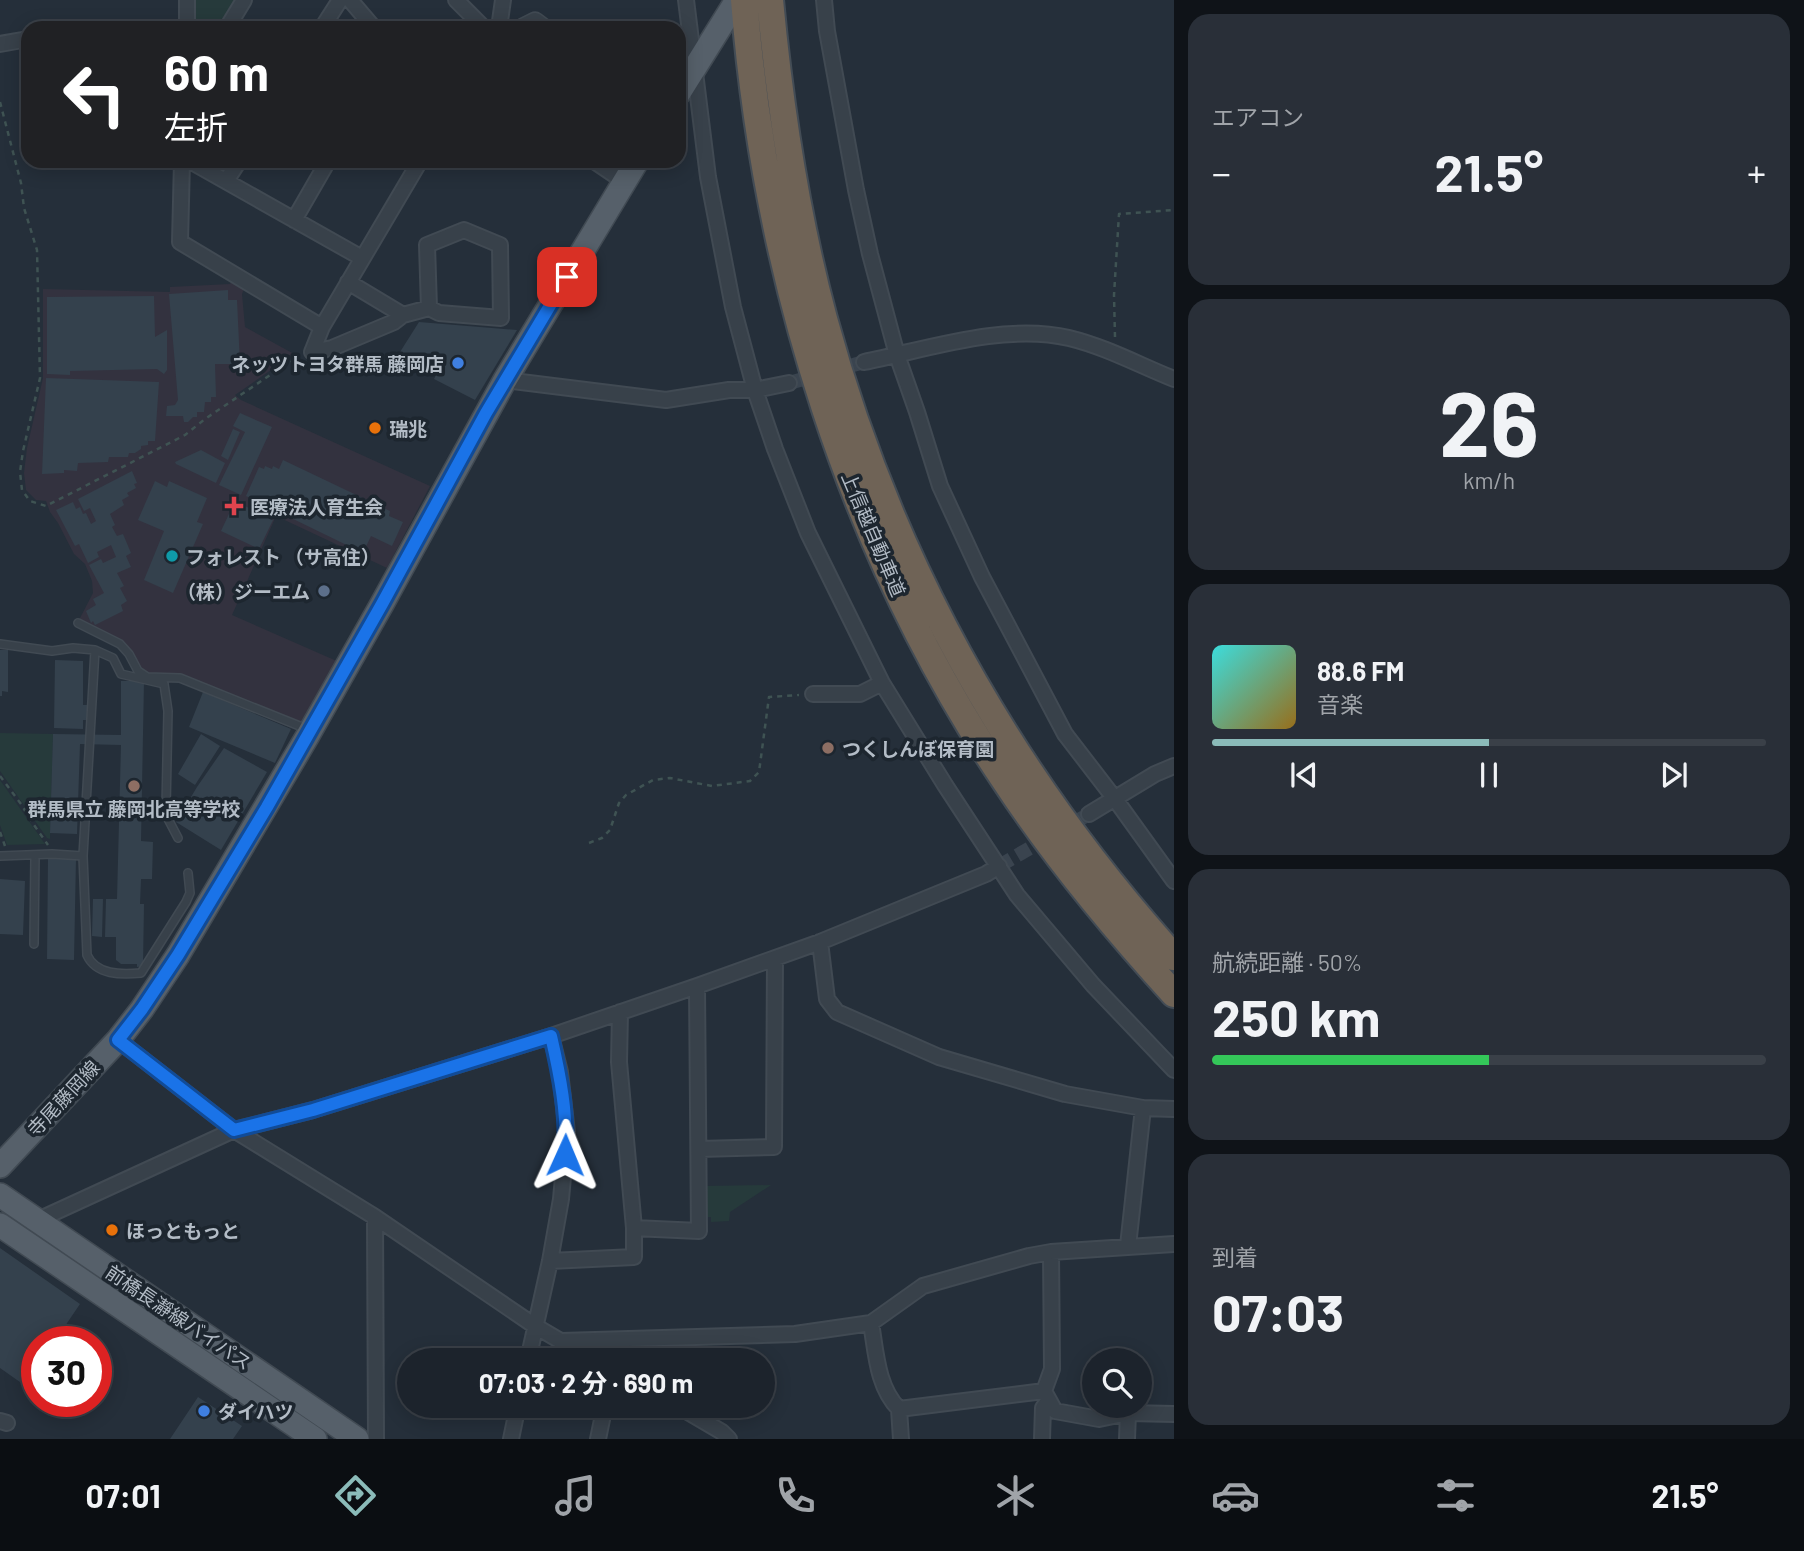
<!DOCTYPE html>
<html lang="ja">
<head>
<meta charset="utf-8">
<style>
	body { margin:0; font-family:Barlow,"Noto Sans JP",sans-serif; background:#292f38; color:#f1f3f6; height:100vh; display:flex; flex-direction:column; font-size:26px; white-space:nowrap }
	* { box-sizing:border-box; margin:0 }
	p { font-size:23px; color:#a0a4a9 }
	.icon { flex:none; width:38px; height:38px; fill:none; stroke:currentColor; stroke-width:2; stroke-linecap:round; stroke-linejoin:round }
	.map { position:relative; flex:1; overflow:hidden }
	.drawer { display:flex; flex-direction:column; gap:14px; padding:14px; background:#0f1318; width:630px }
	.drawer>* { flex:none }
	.top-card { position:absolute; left:21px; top:21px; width:665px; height:147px; border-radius:21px; box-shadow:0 4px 18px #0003,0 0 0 2px #3a4048; background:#202124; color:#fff; overflow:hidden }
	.buttons { position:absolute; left:1082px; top:1348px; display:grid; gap:14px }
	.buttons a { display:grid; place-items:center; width:70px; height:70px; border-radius:50%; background:#1c232c; box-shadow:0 4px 18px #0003,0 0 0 2px #3a4048; font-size:35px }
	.speed { position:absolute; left:21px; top:1326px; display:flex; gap:14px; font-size:35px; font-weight:700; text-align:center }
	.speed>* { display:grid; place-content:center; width:91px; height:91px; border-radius:50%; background:#1c232c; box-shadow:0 4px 18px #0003,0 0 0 2px #3a4048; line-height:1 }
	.speed .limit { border:10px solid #d22; background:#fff; color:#111 }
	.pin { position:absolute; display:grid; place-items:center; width:60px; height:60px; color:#fff; margin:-30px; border-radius:14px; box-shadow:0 4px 10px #0006 }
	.me { position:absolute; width:77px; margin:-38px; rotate:1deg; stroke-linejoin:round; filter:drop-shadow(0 0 5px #0008) }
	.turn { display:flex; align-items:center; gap:24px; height:147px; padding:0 28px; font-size:32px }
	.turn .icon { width:91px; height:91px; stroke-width:2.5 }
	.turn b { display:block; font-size:49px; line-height:60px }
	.big { font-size:52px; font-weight:700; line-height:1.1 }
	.drawer .card { flex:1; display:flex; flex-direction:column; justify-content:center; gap:10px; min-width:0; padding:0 24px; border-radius:21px; background:#292f38 }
	.drawer .dial { align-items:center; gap:0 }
	.dial b { font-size:91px; line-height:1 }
	.song { display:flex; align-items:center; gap:21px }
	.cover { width:84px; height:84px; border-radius:10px; background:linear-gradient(135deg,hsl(180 70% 55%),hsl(40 70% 35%)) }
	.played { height:7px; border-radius:4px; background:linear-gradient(90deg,#8bbbb9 50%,#3a4048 50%) }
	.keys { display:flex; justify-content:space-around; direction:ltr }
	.heat { display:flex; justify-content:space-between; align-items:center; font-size:38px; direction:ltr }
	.charge { height:10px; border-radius:5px; background:linear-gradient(90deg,#34c759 50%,#3a4048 0) }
	.trip { position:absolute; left:397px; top:1348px; width:378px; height:70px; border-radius:35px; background:#1c232c; box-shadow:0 4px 18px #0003,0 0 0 2px #3a4048; font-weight:700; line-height:70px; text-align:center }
	.dock { display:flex; height:112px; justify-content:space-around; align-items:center; background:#0b0e12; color:#a0a4a9 }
	.dock .icon { width:49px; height:49px }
	.dock .selected { color:#8bbbb9 }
	.dock b { font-size:32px; color:#f1f3f6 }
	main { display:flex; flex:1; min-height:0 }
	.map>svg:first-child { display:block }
</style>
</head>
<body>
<main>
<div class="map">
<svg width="1174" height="1439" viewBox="0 0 1174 1439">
	<rect width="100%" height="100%" fill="#252f3a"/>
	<path fill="#33323f" d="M233 279 245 286 242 294 245 327 294 354 235 395 241 400 430 486 387 568 276 516 232 615 339 662 305 725 183 675H148L141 669 132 654 79 620 93 593 92 581 85 564 74 554 58 523 50 512 46 501 36 500 26 490 24 473 27 448 43 378V289L170 292V287L230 284Z"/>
	<path fill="#263a3b" d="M195 0H235L219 28H194Z
		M0 733 53 734 50 839 47 838 0 771Z
		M0 780 45 844 7 845 0 825Z
		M771 1185 730 1212 729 1221 711 1222V1217H704V1186Z"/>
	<path fill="#34414d" d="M228 290V300H237L240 364H215L216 397H211V402H205L204 412H197V417H193L188 422H184L183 416H166L167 406 175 405 178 400 169 294Z
		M154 296 155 337 167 330V370L164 374 157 369 70 371V375L47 374V297Z
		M419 322 517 330 475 400 434 379 437 373 400 352Z
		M46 378 159 382 155 441H148V445L141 446V449L135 453H129L128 457H109L108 462 78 463 77 471 64 470V473L42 474Z
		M240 413 272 427 241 495 219 485 245 432 233 426Z
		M233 429 240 432 228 460 221 456Z
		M201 450 225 463 216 483 176 464 175 462Z
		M283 460 390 511 389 516 403 522 392 546 371 536 363 553 246 496 259 467 264 469 265 466 272 469 273 466 279 469Z
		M132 471 137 483 134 484 136 488 127 493 129 496 122 500 124 505 110 514 115 525 112 527 117 536 123 534 131 553 126 556 131 567 117 573 124 586 120 588 127 601 121 605 123 611 95 625 93 621 91 623 86 611 96 605 93 599 104 593 89 565 101 559 103 563 116 557 111 545 97 552 99 557 88 563 79 544 75 546 56 510 73 502 76 509 80 507 83 514 86 513 91 524 96 521 90 508 84 511 78 499Z
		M155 481 167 487 169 481 207 498 197 522 203 524 173 593 144 580 164 531 138 520Z
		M235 501 273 520 259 549 221 531Z
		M0 650H8V692L2 691V696H0Z
		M55 660 83 661V705H87V720H83V729L54 728Z
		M121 681H144L141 841 153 842 152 879H141L140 904H144L143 966 137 967V964H121L116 960V937H105L106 899H117L121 745 80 744 77 834 50 833 53 734 121 735Z
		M203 692 291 729 275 763 189 727Z
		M201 734 220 746 195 785 178 774Z
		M224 748 267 772 221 850 176 822 197 787Z
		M48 858H76L74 960 47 959Z
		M0 879 25 881 23 935 0 934Z
		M93 899H103L102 937 92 936Z
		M0 1248 80 1304 63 1329 82 1342H37V1394L0 1368Z
		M198 1397 242 1426 233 1439H170Z"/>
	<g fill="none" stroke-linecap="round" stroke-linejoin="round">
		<path stroke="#3a444f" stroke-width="14" stroke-dasharray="14 7" stroke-linecap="butt" d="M789 383 864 362
			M999 866 1089 814"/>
		<g stroke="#414a53" stroke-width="10">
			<path id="service" d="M78 623 120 644 129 654 138 671 147 677 180 678 307 729
				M0 644 52 651 73 648 95 650 113 658 121 674 164 684 168 711 166 808 167 817 178 838
				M95 650 83 856 87 955C96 975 121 975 141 973L186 902 190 893 188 873
				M0 856 52 854 83 856
				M34 944 35 856"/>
		</g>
		<g stroke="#414a53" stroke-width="18">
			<path id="minor" d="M350 0 374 28
				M456 0 484 28
				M686 0 708 177 733 307 755 390 775 449 808 533 882 683 945 785 1017 895 1093 985 1174 1070
				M824 0 827 31 856 190 870 254 897 355 917 412 940 486 982 577 1065 734 1115 799 1174 881
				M187 28V0
				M227 28 244 0
				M322 28 340 0
				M499 28 503 0
				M0 44 28 39
				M182 161 180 242 322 327
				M190 161 362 258
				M420 161 322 327 312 352 332 348 394 322 403 315 429 308 439 313 501 318 500 245 464 230 427 245 429 308
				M594 161 625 182
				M226 181 239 161
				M294 220 328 161
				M348 282 403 315
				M864 362C928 349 1004 323 1069 338 1106 347 1139 365 1174 379
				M505 380 666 400 729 390H755L789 383
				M813 694H860L882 683
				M1089 814 1155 774 1174 766
				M820 942 827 999 837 1012 939 1057 1065 1094 1143 1108 1174 1109
				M118 1040 234 1130 375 1217 535 1326 593 1360
				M699 1149 774 1147 775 958
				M375 1217 376 1439
				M38 1220 234 1130 313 1110 551 1036 697 986 820 942 986 874 999 866
				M634 1228 699 1231 697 986
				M1128 1246 1143 1108
				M1051 1252 1052 1369 1044 1391 1055 1411 1099 1419 1128 1413 1174 1414
				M550 1261 634 1257V1228L619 1062 620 1012
				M871 1323C876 1352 877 1387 899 1409
				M561 1341 795 1334 871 1323 923 1286 1029 1256 1051 1252 1174 1244
				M528 1360 550 1261 561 1199 567 1132 560 1072 551 1036
				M676 1405 722 1432 729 1439
				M0 1421 7 1423
				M511 1439 518 1405
				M598 1439 605 1405
				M901 1439 899 1409 1044 1391
				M1042 1439 1043 1408 1049 1400
				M1127 1439 1128 1413"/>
		</g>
		<g stroke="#414a53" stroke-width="21">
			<path id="tertiary" d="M523 28 535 22 543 28"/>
		</g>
		<g stroke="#414a53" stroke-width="26">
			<path id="primary" d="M679 93 737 0
				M0 1166 118 1040 142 1009 178 955 307 737 382 604 505 380 637 161
				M0 1195 357 1439
				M0 1225 315 1439"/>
		</g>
		<g stroke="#434c55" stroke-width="30">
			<path id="motorway" d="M744 0C766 276 850 551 1005 781 1055 857 1113 927 1174 994
				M770 0C780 107 796 215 824 319 889 559 1008 772 1174 957"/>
		</g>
		<path stroke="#3f5353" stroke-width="2.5" stroke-dasharray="5 5" stroke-linecap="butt" d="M0 102 21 183 24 208 37 250 40 378 23 451 20 472 22 490 30 501 46 506 185 435 205 419 285 365 299 358
			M1115 337 1114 295 1119 214 1174 210
			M0 776 21 804 34 825 48 845
			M0 832 5 846
			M589 843 602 838 610 830 619 803 626 795 653 780 670 778 712 786 750 781 759 772 769 697 799 695"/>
		<use href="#service" stroke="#38414a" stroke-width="7"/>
		<use href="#minor" stroke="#38414a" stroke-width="14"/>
		<use href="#tertiary" stroke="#38414a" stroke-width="18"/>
		<use href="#primary" stroke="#56606a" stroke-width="23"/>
		<use href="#motorway" stroke="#6f6356" stroke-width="26"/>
	</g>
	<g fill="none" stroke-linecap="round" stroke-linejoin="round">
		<g stroke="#114b97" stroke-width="18">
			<path id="route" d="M565 1155C568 1115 560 1075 551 1036L313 1110 234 1130 118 1040 142 1009 178 955 267 807 382 604 486 413 567 277"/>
		</g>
		<use href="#route" stroke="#1a73e8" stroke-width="12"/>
	</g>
	<g fill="#3f7fe0" stroke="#1d262f" stroke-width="2.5">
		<circle cx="458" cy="363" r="7"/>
		<circle cx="204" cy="1411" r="7"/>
	</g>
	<g fill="#e8710a" stroke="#1d262f" stroke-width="2.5">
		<circle cx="375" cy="428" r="7"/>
		<circle cx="112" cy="1230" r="7"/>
	</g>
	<path fill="#e0444e" stroke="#1d262f" stroke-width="2.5" d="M230.5 495.5h7v7h7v7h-7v7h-7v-7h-7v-7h7z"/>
	<circle fill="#0f9aa8" stroke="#1d262f" stroke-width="2.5" cx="172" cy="556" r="7"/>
	<circle fill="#5c6f8a" stroke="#1d262f" stroke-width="2.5" cx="324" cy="591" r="7"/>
	<g fill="#8d6e63" stroke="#1d262f" stroke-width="2.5">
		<circle cx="828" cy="748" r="7"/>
		<circle cx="134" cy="786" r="7"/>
	</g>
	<g text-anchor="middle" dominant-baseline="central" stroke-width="7" stroke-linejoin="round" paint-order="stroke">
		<g font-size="19" font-weight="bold" fill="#b3bcc6" stroke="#1d262f" text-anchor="start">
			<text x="444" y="363" text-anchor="end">ネッツトヨタ群馬 藤岡店</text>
			<text x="389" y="428">瑞兆</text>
			<text x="250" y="506">医療法人育生会</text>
			<text x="186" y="556">フォレスト （サ高住）</text>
			<text x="310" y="591" text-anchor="end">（株）ジーエム</text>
			<text x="842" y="748">つくしんぼ保育園</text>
			<text x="134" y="808" text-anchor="middle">群馬県立 藤岡北高等学校</text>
			<text x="126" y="1230">ほっともっと</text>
			<text x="218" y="1411">ダイハツ</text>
		</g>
		<g font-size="19" fill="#b3bcc6" stroke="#1d262f">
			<text transform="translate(874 534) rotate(67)">上信越自動車道</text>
			<text transform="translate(63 1098) rotate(-47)">寺尾藤岡線</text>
			<text transform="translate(179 1317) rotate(34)">前橋長瀞線バイパス</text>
		</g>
	</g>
</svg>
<div class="buttons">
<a><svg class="icon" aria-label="search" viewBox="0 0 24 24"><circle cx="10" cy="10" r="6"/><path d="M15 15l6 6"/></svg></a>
</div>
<div class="speed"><div class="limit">30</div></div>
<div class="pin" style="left:567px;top:277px;background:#d93025"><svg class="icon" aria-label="arrive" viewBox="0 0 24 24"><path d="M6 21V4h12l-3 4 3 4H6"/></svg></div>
<svg class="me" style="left:565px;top:1155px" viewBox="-20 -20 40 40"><path d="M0-17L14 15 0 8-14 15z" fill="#1a73e8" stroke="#fff" stroke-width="4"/></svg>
<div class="trip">07:03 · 2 分 · 690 m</div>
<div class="top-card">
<div class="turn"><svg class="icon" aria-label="left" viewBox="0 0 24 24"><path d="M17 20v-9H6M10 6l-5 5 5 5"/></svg><div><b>60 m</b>左折</div></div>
</div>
</div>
<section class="drawer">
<div class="card"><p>エアコン</p>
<div class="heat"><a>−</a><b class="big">21.5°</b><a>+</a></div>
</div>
<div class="card dial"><b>26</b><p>km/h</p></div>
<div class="card">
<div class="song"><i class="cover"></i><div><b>88.6 FM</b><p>音楽</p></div></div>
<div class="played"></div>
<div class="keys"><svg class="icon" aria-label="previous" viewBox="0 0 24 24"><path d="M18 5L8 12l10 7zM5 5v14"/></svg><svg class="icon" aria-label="pause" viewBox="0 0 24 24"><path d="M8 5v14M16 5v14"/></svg><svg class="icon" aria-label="next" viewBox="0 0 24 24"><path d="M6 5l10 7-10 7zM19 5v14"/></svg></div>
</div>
<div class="card"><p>航続距離 · 50%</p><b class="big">250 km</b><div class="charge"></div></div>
<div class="card"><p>到着</p><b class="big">07:03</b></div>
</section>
</main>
<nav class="dock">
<b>07:01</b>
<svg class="icon selected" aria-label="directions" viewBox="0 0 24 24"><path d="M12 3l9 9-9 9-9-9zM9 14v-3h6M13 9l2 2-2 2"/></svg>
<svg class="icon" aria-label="music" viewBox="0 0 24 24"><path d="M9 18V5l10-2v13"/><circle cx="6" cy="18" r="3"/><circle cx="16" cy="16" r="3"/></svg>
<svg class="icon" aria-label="phone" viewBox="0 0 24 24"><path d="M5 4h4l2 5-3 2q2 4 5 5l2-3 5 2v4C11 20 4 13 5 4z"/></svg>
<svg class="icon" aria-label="climate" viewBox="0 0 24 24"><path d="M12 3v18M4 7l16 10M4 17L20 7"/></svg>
<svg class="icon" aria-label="car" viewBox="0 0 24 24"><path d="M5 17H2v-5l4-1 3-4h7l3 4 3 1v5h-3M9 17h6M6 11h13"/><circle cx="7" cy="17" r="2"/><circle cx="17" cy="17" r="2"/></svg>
<svg class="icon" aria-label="filters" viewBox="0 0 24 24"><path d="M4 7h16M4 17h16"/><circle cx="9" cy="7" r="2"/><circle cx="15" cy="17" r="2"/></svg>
<b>21.5°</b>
</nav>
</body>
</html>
